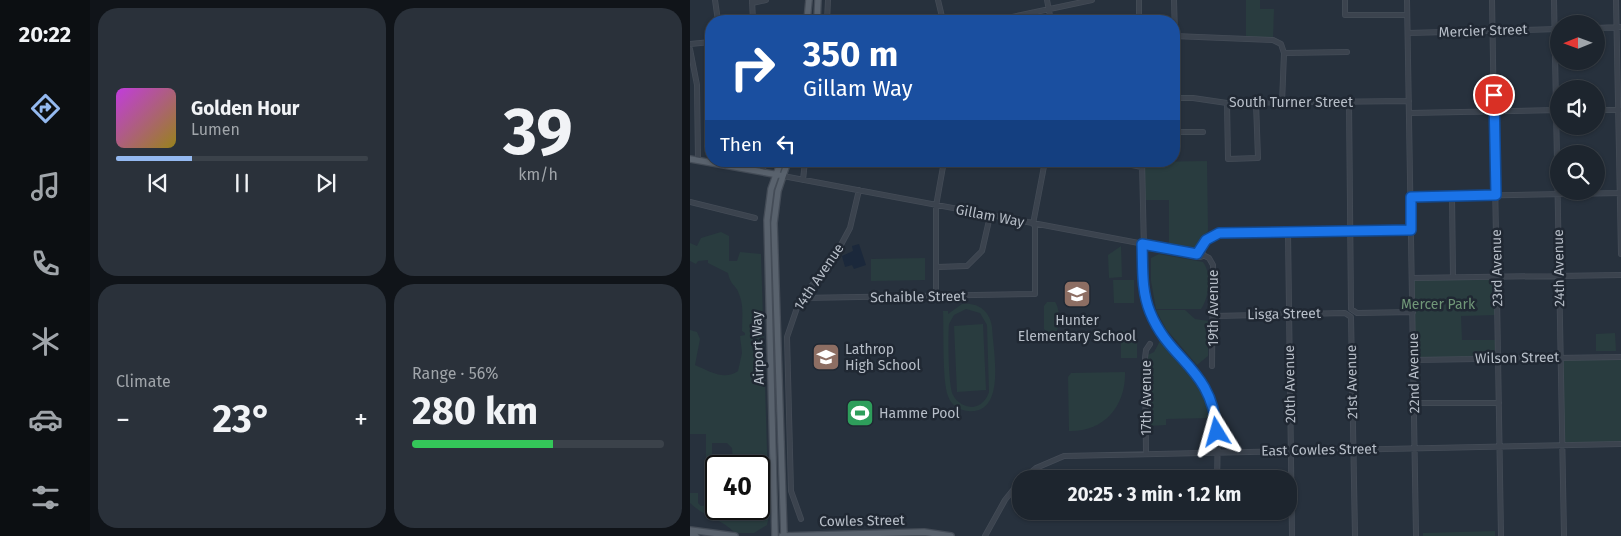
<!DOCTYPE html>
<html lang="en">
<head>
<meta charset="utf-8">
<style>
	body { margin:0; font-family:"Fira Sans",sans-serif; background:#2a313a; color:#f1f3f6; height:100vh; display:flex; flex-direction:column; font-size:19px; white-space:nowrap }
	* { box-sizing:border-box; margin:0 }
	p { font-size:16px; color:#a0a5aa }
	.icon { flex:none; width:28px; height:28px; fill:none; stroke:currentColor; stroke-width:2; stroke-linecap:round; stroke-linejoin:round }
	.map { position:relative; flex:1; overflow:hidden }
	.panel { display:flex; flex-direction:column; gap:8px; padding:8px; background:#101419; width:600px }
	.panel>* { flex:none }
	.guide { position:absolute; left:15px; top:15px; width:475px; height:152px; border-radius:20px; box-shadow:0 1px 4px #0004,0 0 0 1px #3b424a; background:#1a4fa0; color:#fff; overflow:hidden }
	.needle { width:32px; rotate:269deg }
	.tools { position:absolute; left:860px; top:15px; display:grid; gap:10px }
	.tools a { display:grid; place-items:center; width:55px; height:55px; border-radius:50%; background:#1d252e; box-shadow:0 1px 4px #0004,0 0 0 1px #3b424a; font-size:25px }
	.speed { position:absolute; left:15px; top:455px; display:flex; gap:10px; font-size:25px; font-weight:700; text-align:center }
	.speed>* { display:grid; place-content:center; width:65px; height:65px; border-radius:50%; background:#1d252e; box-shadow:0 1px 4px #0004,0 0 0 1px #3b424a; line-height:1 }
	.speed .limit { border:2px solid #111; border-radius:8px; background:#fff; color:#111 }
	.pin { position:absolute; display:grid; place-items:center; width:42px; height:42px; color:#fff; margin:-21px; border:2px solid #fff; border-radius:50%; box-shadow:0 1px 5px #0007 }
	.me { position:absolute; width:55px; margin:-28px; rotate:352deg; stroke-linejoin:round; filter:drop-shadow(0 0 4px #0008) }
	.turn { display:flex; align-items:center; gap:18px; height:105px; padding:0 15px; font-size:22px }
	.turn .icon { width:65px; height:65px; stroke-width:2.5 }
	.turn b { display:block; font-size:35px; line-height:42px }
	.then { display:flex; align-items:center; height:48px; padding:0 15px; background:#0003; gap:10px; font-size:19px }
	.big { font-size:38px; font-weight:700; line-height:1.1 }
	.panel .card { flex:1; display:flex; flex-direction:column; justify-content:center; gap:8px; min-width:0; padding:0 18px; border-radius:20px; background:#2a313a }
	.panel .dial { align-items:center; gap:0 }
	.dial b { font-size:65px; line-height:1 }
	.song { display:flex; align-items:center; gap:15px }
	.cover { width:60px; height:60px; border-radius:8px; background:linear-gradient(135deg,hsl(290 70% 55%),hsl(50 70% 35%)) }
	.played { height:5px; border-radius:2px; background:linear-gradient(90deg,#94b9f0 30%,#3b424a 30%) }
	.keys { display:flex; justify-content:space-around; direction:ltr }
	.heat { display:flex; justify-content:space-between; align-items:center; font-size:28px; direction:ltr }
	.charge { height:8px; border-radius:4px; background:linear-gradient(90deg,#34c759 56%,#3b424a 0) }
	.panel .tiles { flex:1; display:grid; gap:8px; grid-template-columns:repeat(2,1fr) }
	.trip { position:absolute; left:322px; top:470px; width:285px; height:50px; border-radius:20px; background:#1d252e; box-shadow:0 1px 4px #0004,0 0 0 1px #3b424a; font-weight:700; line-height:50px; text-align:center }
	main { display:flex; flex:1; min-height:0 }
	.menu { display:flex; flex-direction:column; width:90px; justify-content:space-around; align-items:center; background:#0c0f12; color:#a0a5aa }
	.menu .icon { width:35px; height:35px }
	.menu .on { color:#94b9f0 }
	.menu b { font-size:22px; color:#f1f3f6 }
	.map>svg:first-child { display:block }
</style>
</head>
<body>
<main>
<nav class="menu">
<b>20:22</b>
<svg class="icon on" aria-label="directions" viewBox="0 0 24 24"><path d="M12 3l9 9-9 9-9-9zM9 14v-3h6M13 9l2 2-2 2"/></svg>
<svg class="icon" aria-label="music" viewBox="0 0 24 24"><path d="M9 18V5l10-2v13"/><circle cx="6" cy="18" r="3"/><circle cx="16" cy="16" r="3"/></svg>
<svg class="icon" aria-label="phone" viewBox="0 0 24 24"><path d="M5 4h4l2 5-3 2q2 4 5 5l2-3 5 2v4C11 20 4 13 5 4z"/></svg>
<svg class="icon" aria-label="climate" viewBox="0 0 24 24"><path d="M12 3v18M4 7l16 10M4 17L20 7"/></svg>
<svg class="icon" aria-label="car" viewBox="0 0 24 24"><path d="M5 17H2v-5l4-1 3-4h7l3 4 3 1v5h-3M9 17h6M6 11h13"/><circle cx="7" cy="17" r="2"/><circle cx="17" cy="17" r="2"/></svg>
<svg class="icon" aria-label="filters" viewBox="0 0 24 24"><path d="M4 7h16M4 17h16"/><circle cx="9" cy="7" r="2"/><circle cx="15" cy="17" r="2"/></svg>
</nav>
<section class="panel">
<div class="tiles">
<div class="card">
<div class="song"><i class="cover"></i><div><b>Golden Hour</b><p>Lumen</p></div></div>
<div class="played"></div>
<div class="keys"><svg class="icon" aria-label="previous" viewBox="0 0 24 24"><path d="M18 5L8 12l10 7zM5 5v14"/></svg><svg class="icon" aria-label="pause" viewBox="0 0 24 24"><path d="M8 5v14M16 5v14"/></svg><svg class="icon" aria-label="next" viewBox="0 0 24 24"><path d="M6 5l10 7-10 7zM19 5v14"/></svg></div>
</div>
<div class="card dial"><b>39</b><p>km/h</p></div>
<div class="card"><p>Climate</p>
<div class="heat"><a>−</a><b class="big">23°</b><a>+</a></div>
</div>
<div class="card"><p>Range · 56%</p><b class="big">280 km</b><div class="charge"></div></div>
</div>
</section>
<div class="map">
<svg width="931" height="536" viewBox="0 0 931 536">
	<rect width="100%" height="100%" fill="#27313d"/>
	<path fill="#293c3f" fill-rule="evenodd" d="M556 0H570V9H584L583 40 556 39Z
		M517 161 518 231 505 249 479 244V200H452V162Z
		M31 232 39 236V261H47L50 252 71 254 79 516 77 525 64 533H45C29 517 14 517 0 503V493H8V503L11 506 21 505V499H23V502H26V509H69V466H45L43 464 42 448 37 443H22V460L16 461V434H0V330L7 332 10 339 5 365C19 371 34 381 48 371L52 353 50 336 55 335V333L52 331C52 319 54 305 49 294 46 284 41 287 38 273L18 263V260L8 261 6 264 0 261V243L7 246 11 238Z
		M431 246 432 277 419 278 418 255Z
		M469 254 513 262C522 273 519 298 511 309H466L461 281V258Z
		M235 258V280L181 281V259Z
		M806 276 807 315 771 316 772 340H808V358L723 360 722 278Z
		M444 280V303H424L423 280Z
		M357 302H365C370 308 370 326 366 333H358L354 329V306Z
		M272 304C288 302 300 311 302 327 303 350 317 415 278 411 269 410 261 405 258 396 252 380 254 331 253 311H258V314ZM276 309 290 313 297 325 299 392C297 399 291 406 283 407 275 407 267 403 263 395 258 385 258 336 259 324L264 315Z
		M466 310H495L505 319 519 321 518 356 507 365 476 329Z
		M293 324 296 390 267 392 264 326Z
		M431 331H447V358H431Z
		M925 333 926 351H906V334Z
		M470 341C491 365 514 386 520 418L476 419V425L459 426 458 355 464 352Z
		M931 357V444L873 446 871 358Z
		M435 372C436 406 414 432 379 431L378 377 381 373Z
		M805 531V536H733V533Z"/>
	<path fill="#1b283b" d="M169 244 176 265 164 269 162 265 155 267 152 256 163 251 162 246Z"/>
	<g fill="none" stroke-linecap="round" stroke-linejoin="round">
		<g stroke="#444c57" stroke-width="6">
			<path id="minor" d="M25 0 28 21
				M62 0 63 21
				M248 0 253 21
				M357 0 361 21
				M449 0V21
				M484 0 485 36
				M655 0V15H717
				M717 0 726 536
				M802 0 811 536
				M864 0 874 536
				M926 0 931 254
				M62 3 76 0
				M137 21 138 0
				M303 21 402 0
				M906 28 931 27
				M718 33 869 29
				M484 36 583 40 591 44 594 53 592 103
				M0 44 21 42
				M0 49 7 85 8 160
				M594 53 657 52
				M484 98H503L537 103 719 101
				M659 102 661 309 667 313 723 312
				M537 103 538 159 568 158 566 103
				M906 110H930
				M719 113 868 110
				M484 132H513
				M69 161 75 173
				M421 161 452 167
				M452 161 455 295C464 333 490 347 510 378 530 409 528 443 527 479
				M51 167 63 161
				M93 176 507 254
				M113 180 115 161
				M762 196 763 277
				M721 197 931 193
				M0 202 65 218
				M343 224 355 161
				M598 232 602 536
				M511 251 516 240 529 233 721 230
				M507 254a3 3 0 1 1 6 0a3 3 0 1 1-6 0Z
				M513 255 519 258 523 265 522 366
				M247 267 277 266 292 251 300 216
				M722 278 931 275
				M246 297V206L254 161
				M111 298 345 294V225
				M524 316 655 313 661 317 665 536
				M723 360 931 357
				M724 403H809
				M456 454 455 358 456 350 460 344
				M333 479 346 468 374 456 931 444
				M527 511V518
				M111 519 101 491 97 337 109 302 146 254 160 228 169 190
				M295 536 315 500 331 480"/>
		</g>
		<g stroke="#444c57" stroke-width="8">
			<path id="major" d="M117 21 119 0
				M127 21 128 0
				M0 159 89 175
				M0 530 45 536
				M0 534 6 536
				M85 536 77 220 81 189 91 161
				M92 536 234 532 261 536
				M94 536 84 223 88 191 98 161"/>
		</g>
		<use href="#minor" stroke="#3b434e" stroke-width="4.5"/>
		<use href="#major" stroke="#59626d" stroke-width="5.5"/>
	</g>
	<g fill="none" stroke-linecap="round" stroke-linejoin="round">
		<g stroke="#114b97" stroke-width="12">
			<path id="route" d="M527 432C522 367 480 362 460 312 451 290 453 266 452 244L507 254 516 240 529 233 721 230V197L806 195 804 95"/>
		</g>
		<use href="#route" stroke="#1a73e8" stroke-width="9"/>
	</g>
	<defs>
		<g id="school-square" transform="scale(1.4375)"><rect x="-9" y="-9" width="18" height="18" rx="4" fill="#8d6e63" stroke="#202833"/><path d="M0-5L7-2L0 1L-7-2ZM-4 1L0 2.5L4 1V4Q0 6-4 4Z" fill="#fff"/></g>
		<g id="stadium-square" transform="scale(1.4375)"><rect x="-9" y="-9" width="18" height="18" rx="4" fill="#2e9e5b" stroke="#202833"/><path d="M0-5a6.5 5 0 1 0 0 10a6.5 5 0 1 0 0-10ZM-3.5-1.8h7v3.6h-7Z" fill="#fff"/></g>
	</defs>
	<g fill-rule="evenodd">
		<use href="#school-square" x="387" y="294"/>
		<use href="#school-square" x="136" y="357"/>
		<use href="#stadium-square" x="170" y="413"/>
	</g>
	<g text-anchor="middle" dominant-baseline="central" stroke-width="5" stroke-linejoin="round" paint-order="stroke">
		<g font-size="14" fill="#b7bec8" stroke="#202833">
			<text transform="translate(793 31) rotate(-2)">Mercier Street</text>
			<text x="601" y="102">South Turner Street</text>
			<text transform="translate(300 216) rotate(11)">Gillam Way</text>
			<text transform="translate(807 268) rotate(-91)">23rd Avenue</text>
			<text transform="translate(869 268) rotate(-91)">24th Avenue</text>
			<text transform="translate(129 277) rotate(-56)">14th Avenue</text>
			<text transform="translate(228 297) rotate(-1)">Schaible Street</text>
			<text transform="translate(523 308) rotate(-90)">19th Avenue</text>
			<text transform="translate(594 314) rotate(-1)">Lisga Street</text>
			<text transform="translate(68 348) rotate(-92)">Airport Way</text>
			<text transform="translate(827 358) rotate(-1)">Wilson Street</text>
			<text transform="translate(724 373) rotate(-91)">22nd Avenue</text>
			<text transform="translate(662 382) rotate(-91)">21st Avenue</text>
			<text transform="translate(600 384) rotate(-91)">20th Avenue</text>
			<text transform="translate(456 398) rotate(-90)">17th Avenue</text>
			<text transform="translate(629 450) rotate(-1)">East Cowles Street</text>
			<text transform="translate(172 521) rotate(-1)">Cowles Street</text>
		</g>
		<g font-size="14" fill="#709778" stroke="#202833">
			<text x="748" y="304">Mercer Park</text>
		</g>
		<g font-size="14" fill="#b7bec8" stroke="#202833" text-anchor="start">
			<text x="387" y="320" text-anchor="middle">Hunter<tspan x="387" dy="16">Elementary School</tspan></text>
			<text x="155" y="349">Lathrop<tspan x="155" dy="16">High School</tspan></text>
			<text x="189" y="413">Hamme Pool</text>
		</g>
	</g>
</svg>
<div class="tools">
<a><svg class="needle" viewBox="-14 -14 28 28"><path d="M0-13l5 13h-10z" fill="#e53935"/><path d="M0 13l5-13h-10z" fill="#a0a5aa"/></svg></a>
<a><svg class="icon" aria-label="sound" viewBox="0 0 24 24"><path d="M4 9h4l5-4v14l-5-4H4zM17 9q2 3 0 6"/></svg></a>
<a><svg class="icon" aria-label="search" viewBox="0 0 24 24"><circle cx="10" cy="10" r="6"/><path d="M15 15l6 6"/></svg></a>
</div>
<div class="speed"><div class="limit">40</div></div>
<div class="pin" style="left:804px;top:95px;background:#d93025"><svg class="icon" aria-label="arrive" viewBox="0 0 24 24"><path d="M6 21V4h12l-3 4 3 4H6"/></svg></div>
<svg class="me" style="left:527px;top:432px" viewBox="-20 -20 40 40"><path d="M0-17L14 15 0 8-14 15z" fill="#1a73e8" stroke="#fff" stroke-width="4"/></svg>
<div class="trip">20:25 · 3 min · 1.2 km</div>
<div class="guide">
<div class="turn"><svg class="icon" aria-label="right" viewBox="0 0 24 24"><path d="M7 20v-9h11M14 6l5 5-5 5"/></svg><div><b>350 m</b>Gillam Way</div></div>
<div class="then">Then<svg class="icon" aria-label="left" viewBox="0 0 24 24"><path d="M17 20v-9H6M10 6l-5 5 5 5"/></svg></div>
</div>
</div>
</main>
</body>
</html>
